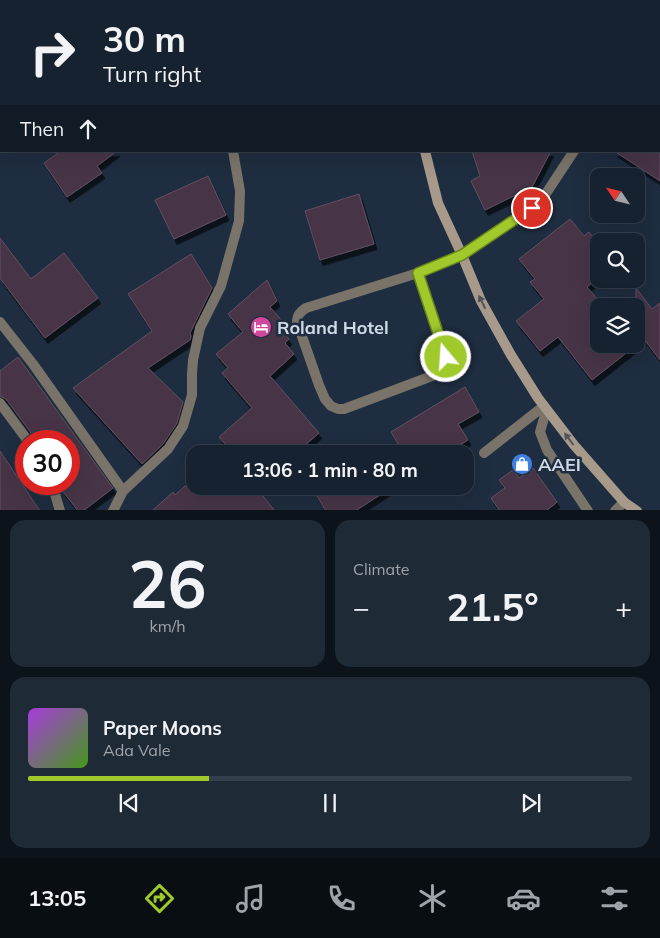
<!DOCTYPE html>
<html lang="en">
<head>
<meta charset="utf-8">
<style>
	body { margin:0; font-family:Mulish,sans-serif; background:#1f2a37; color:#f1f3f6; height:100vh; display:flex; flex-direction:column; font-size:19px; white-space:nowrap }
	* { box-sizing:border-box; margin:0 }
	p { font-size:16px; color:#9ea4aa }
	.icon { flex:none; width:28px; height:28px; fill:none; stroke:currentColor; stroke-width:2; stroke-linecap:round; stroke-linejoin:round }
	.map { position:relative; height:510px; overflow:hidden }
	.sheet { display:flex; flex-direction:column; gap:10px; padding:10px; background:#0c131a; flex:1 }
	.sheet>* { flex:none }
	.top-card { position:absolute; left:0px; top:0px; width:660px; height:152px; box-shadow:0 5px 20px #0002,0 0 0 1px #353f4b; background:#16222f; color:#f1f3f6; overflow:hidden }
	.needle { width:32px; rotate:305deg }
	.tools { position:absolute; left:590px; top:168px; display:grid; gap:10px }
	.tools a { display:grid; place-items:center; width:55px; height:55px; border-radius:10px; background:#16222f; box-shadow:0 5px 20px #0002,0 0 0 1px #353f4b; font-size:25px }
	.speed { position:absolute; left:15px; top:430px; display:flex; gap:10px; font-size:25px; font-weight:700; text-align:center }
	.speed>* { display:grid; place-content:center; width:65px; height:65px; border-radius:50%; background:#16222f; box-shadow:0 5px 20px #0002,0 0 0 1px #353f4b; line-height:1 }
	.speed .limit { border:8px solid #d22; background:#fff; color:#111 }
	.pin { position:absolute; display:grid; place-items:center; width:42px; height:42px; color:#fff; margin:-21px; border:2px solid #fff; border-radius:50%; box-shadow:0 1px 5px #0007 }
	.me { position:absolute; width:55px; margin:-28px; rotate:342deg; stroke-linejoin:round; filter:drop-shadow(0 0 4px #0008) }
	.turn { display:flex; align-items:center; gap:18px; height:105px; padding:0 20px; font-size:22px }
	.turn .icon { width:65px; height:65px; stroke-width:2.5 }
	.turn b { display:block; font-size:35px; line-height:42px }
	.then { display:flex; align-items:center; height:48px; padding:0 20px; background:#0003; gap:10px; font-size:19px }
	.big { font-size:38px; font-weight:700; line-height:1.1 }
	.sheet .tile { flex:1; display:flex; flex-direction:column; justify-content:center; gap:8px; min-width:0; padding:0 18px; border-radius:15px; background:#1f2a37 }
	.sheet .dial { align-items:center; gap:0 }
	.dial b { font-size:65px; line-height:1 }
	.song { display:flex; align-items:center; gap:15px }
	.cover { width:60px; height:60px; border-radius:8px; background:linear-gradient(135deg,hsl(280 70% 55%),hsl(100 70% 35%)) }
	.played { height:5px; border-radius:2px; background:linear-gradient(90deg,#a0c92b 30%,#353f4b 30%) }
	.keys { display:flex; justify-content:space-around; direction:ltr }
	.heat { display:flex; justify-content:space-between; align-items:center; font-size:28px; direction:ltr }
	.sheet .tiles { flex:1; display:grid; gap:10px; grid-template-columns:1fr 1fr }
	.tile:last-child { grid-column:span 2 }
	.trip { position:absolute; left:186px; top:445px; width:288px; height:50px; border-radius:15px; background:#16222f; box-shadow:0 5px 20px #0002,0 0 0 1px #353f4b; font-weight:700; line-height:50px; text-align:center }
	.tabs { display:flex; height:80px; justify-content:space-around; align-items:center; background:#090e13; color:#9ea4aa }
	.tabs .icon { width:35px; height:35px }
	.tabs .current { color:#a0c92b }
	.tabs b { font-size:22px; color:#f1f3f6 }
	.map>svg:first-child { display:block }
</style>
</head>
<body>
<div class="map">
<svg width="660" height="511" viewBox="0 0 660 511">
	<defs>
		<filter id="shadow"><feDropShadow dx="3" dy="5.5" stdDeviation="0" flood-color="#0009"/></filter>
	</defs>
	<rect width="100%" height="100%" fill="#1e2d3f"/>
	<path fill="#463446" stroke="#634f62" filter="url(#shadow)" d="M61 151H117L97 166 102 173 67 197 44 163Z
		M472 151H551L532 187 485 210 471 181 480 176Z
		M614 151H660V181Z
		M208 176 226 215 174 239 155 200Z
		M359 194 374 244 320 260 305 211Z
		M570 219 584 236 589 232 599 245V277L587 287 599 301V344H636V288L652 309 660 303V360L644 339 592 380 558 337 540 351 516 321 544 299 530 282 535 279 519 259Z
		M0 238 31 279 64 253 98 298 45 338 0 278Z
		M191 254 212 288 190 333 191 336 190 340 148 368 183 402 177 423 163 444 142 464 73 388 152 331 128 294Z
		M267 280 277 301 270 307 285 324 280 329 289 339 285 343 294 354 270 376 319 433 295 454H234L219 437 252 408 222 373 228 368 216 354 243 332 228 314Z
		M18 357 113 488 83 511H78L62 490 69 485V441H35L34 437 6 399 0 396V371Z
		M465 387 479 412 458 424 468 440 445 454H404L391 432Z
		M0 451 40 511H0Z
		M533 468 557 502 546 511H500L491 498 505 488 499 480 513 470 519 478Z
		M185 486H255L275 511H152L173 492 175 495Z
		M311 486H394L355 511H326Z"/>
	<g fill="none" stroke-linecap="round" stroke-linejoin="round">
		<path stroke="#7a7369" stroke-width="10" d="M548 412 544 418 540 432 547 450 588 511"/>
		<path stroke="#7a7369" stroke-width="10" d="M174 0V1
			M659 14 660 12
			M418 273 306 308C300 312 297 315 297 322L319 385 325 399 331 406 338 409H344L440 373C444 368 446 364 446 357L418 273 462 255 532 208 543 198 574 151
			M0 322 33 364 123 491
			M0 403 28 441
			M484 453 544 406
			M52 484 60 511
			M113 511 123 491 168 449 183 426 192 395V374L193 360 200 328 221 286 239 221 240 191 233 151
			M615 511 624 502"/>
		<path stroke="#a79a8b" stroke-width="10" d="M380 0V1
			M425 151 438 203 462 255 481 301 511 355 538 398 574 445 624 502 637 511"/>
	</g>
	<defs><path id="oneway-solid" d="M-6-.8H1V-3.2L6.5 0L1 3.2V.8H-6Z" transform="scale(1.25)"/></defs>
	<g fill="#4e535a">
		<use href="#oneway-solid" transform="translate(482 302) rotate(-116)"/>
		<use href="#oneway-solid" transform="translate(569 439) rotate(-127)"/>
	</g>
	<g fill="none" stroke-linecap="round" stroke-linejoin="round">
		<g stroke="#68831c" stroke-width="12">
			<path id="route" d="M446 357 418 273 462 255 532 208"/>
		</g>
		<use href="#route" stroke="#a0c92b" stroke-width="9"/>
	</g>
	<defs>
		<g id="hotel-disc" transform="scale(1.125)"><circle r="9.5" fill="#d1479c" stroke="#1e2d3f"/><path d="M-6-4.5h1.5V1H6V5H4.5V3h-9V5H-6ZM-4 0a1.8 1.8 0 1 1 3.6 0ZM.5 0V-2.5h3Q6-2.5 6 0Z" fill="#fff"/></g>
		<g id="shop-disc" transform="scale(1.125)"><circle r="9.5" fill="#3f7fe0" stroke="#1e2d3f"/><path d="M-5-2.5h2.3a2.7 3.5 0 0 1 5.4 0H5L5.5 6h-11ZM-1.5-2.5h3a1.5 2.3 0 0 0-3 0Z" fill="#fff"/></g>
	</defs>
	<g fill-rule="evenodd">
		<use href="#hotel-disc" x="261" y="327"/>
		<use href="#shop-disc" x="522" y="464"/>
	</g>
	<g text-anchor="middle" dominant-baseline="central" stroke-width="5" stroke-linejoin="round" paint-order="stroke">
		<g font-size="18" font-weight="bold" fill="#d0dae6" stroke="#1e2d3f" text-anchor="start">
			<text x="277" y="327">Roland Hotel</text>
			<text x="538" y="464">AAEI</text>
		</g>
	</g>
</svg>
<div class="tools">
<a><svg class="needle" viewBox="-14 -14 28 28"><path d="M0-13l5 13h-10z" fill="#e53935"/><path d="M0 13l5-13h-10z" fill="#9ea4aa"/></svg></a>
<a><svg class="icon" aria-label="search" viewBox="0 0 24 24"><circle cx="10" cy="10" r="6"/><path d="M15 15l6 6"/></svg></a>
<a><svg class="icon" aria-label="layers" viewBox="0 0 24 24"><path d="M12 4l9 5-9 5-9-5zM3 14l9 5 9-5"/></svg></a>
</div>
<div class="speed"><div class="limit">30</div></div>
<div class="pin" style="left:532px;top:208px;background:#d93025"><svg class="icon" aria-label="arrive" viewBox="0 0 24 24"><path d="M6 21V4h12l-3 4 3 4H6"/></svg></div>
<svg class="me" style="left:446px;top:357px" viewBox="-20 -20 40 40"><circle r="17" fill="#a0c92b" stroke="#fff" stroke-width="3"/><path d="M0-11L8 9 0 5-8 9z" fill="#fff"/></svg>
<div class="trip">13:06 · 1 min · 80 m</div>
<div class="top-card">
<div class="turn"><svg class="icon" aria-label="right" viewBox="0 0 24 24"><path d="M7 20v-9h11M14 6l5 5-5 5"/></svg><div><b>30 m</b>Turn right</div></div>
<div class="then">Then<svg class="icon" aria-label="ahead" viewBox="0 0 24 24"><path d="M12 20V5M6 11l6-6 6 6"/></svg></div>
</div>
</div>
<section class="sheet">
<div class="tiles">
<div class="tile dial"><b>26</b><p>km/h</p></div>
<div class="tile"><p>Climate</p>
<div class="heat"><a>−</a><b class="big">21.5°</b><a>+</a></div>
</div>
<div class="tile">
<div class="song"><i class="cover"></i><div><b>Paper Moons</b><p>Ada Vale</p></div></div>
<div class="played"></div>
<div class="keys"><svg class="icon" aria-label="previous" viewBox="0 0 24 24"><path d="M18 5L8 12l10 7zM5 5v14"/></svg><svg class="icon" aria-label="pause" viewBox="0 0 24 24"><path d="M8 5v14M16 5v14"/></svg><svg class="icon" aria-label="next" viewBox="0 0 24 24"><path d="M6 5l10 7-10 7zM19 5v14"/></svg></div>
</div>
</div>
</section>
<nav class="tabs">
<b>13:05</b>
<svg class="icon current" aria-label="directions" viewBox="0 0 24 24"><path d="M12 3l9 9-9 9-9-9zM9 14v-3h6M13 9l2 2-2 2"/></svg>
<svg class="icon" aria-label="music" viewBox="0 0 24 24"><path d="M9 18V5l10-2v13"/><circle cx="6" cy="18" r="3"/><circle cx="16" cy="16" r="3"/></svg>
<svg class="icon" aria-label="phone" viewBox="0 0 24 24"><path d="M5 4h4l2 5-3 2q2 4 5 5l2-3 5 2v4C11 20 4 13 5 4z"/></svg>
<svg class="icon" aria-label="climate" viewBox="0 0 24 24"><path d="M12 3v18M4 7l16 10M4 17L20 7"/></svg>
<svg class="icon" aria-label="car" viewBox="0 0 24 24"><path d="M5 17H2v-5l4-1 3-4h7l3 4 3 1v5h-3M9 17h6M6 11h13"/><circle cx="7" cy="17" r="2"/><circle cx="17" cy="17" r="2"/></svg>
<svg class="icon" aria-label="filters" viewBox="0 0 24 24"><path d="M4 7h16M4 17h16"/><circle cx="9" cy="7" r="2"/><circle cx="15" cy="17" r="2"/></svg>
</nav>
</body>
</html>
